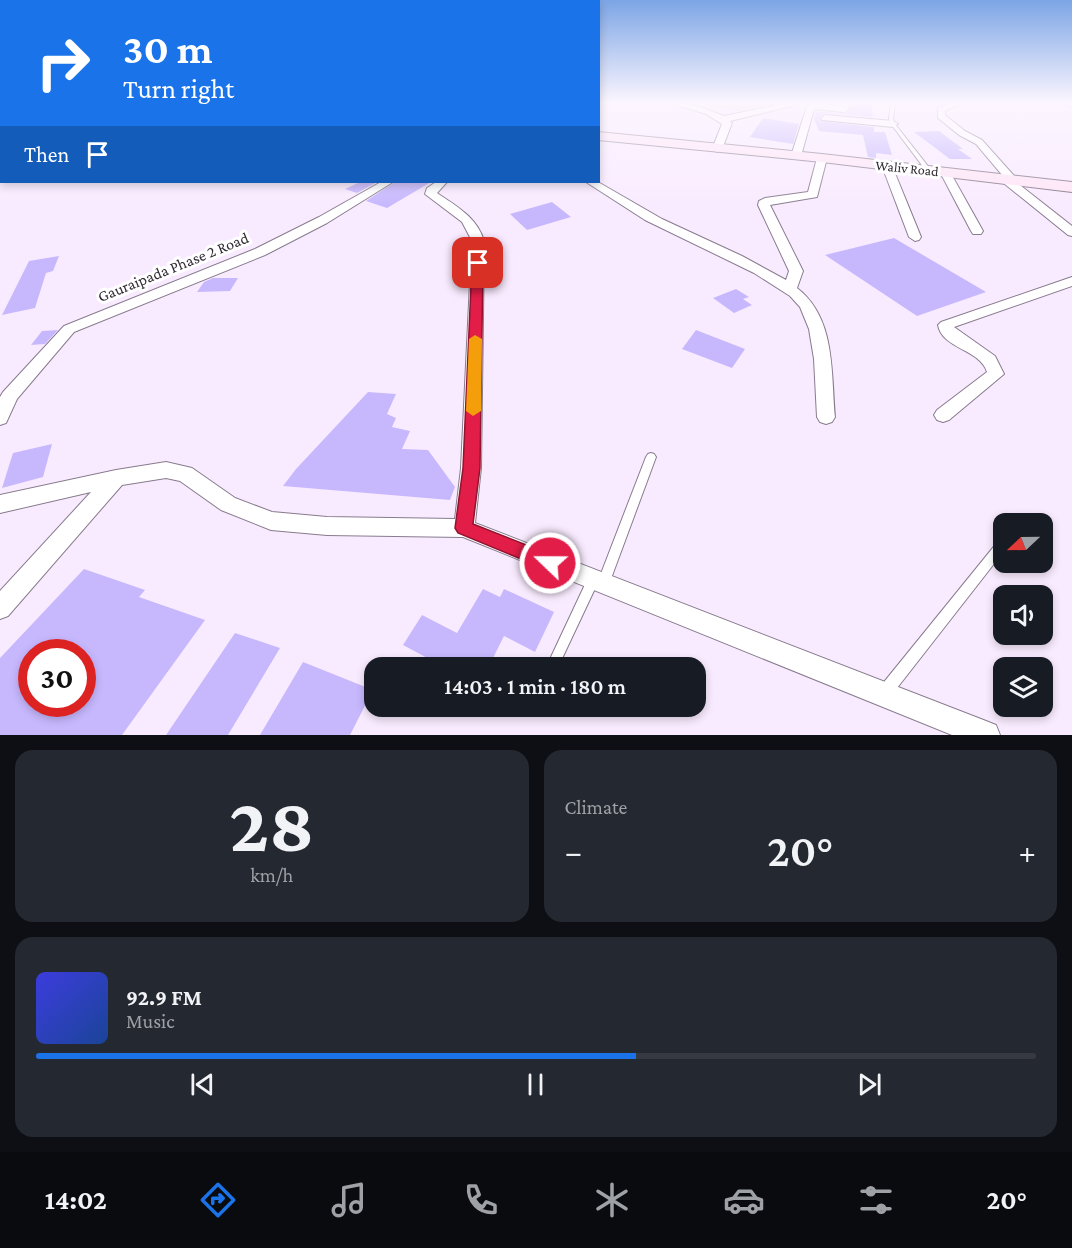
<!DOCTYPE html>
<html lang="en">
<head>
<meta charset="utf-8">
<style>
	body { margin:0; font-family:"Crimson Pro",serif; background:#242831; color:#f1f3f6; height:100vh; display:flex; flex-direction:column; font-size:22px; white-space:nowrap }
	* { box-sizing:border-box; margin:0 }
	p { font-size:20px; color:#9ea1a6 }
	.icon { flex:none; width:33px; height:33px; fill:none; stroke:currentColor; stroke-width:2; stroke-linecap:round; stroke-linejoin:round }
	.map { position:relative; height:735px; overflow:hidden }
	.side { display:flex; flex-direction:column; gap:15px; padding:15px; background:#0d0f14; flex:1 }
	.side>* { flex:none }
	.hud { position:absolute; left:0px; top:0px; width:600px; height:183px; box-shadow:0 3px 9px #0003; background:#1a73e8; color:#fff; overflow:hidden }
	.needle { width:39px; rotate:248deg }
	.fabs { position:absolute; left:993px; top:513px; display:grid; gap:12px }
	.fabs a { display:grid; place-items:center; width:60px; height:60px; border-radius:12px; background:#171b24; box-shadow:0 3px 9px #0003; font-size:30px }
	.speed { position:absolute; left:18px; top:639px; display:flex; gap:12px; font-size:30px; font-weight:700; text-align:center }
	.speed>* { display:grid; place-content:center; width:78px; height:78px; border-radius:50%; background:#171b24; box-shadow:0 3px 9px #0003; line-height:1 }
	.speed .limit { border:9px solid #d22; background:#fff; color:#111 }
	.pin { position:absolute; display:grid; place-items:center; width:51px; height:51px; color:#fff; margin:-26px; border-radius:12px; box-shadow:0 3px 9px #0006 }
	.me { position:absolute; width:66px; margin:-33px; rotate:292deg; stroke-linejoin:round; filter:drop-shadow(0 0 4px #0008) }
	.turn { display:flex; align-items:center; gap:21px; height:126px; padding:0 24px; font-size:27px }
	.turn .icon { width:78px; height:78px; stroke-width:2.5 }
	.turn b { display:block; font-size:42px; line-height:51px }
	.then { display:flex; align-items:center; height:57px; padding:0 24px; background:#0003; gap:12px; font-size:22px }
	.big { font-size:45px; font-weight:600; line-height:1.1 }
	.side .card { flex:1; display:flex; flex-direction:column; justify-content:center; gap:9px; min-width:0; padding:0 21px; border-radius:18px; background:#242831 }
	.side .dial { align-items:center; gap:0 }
	.dial b { font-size:78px; line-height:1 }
	.song { display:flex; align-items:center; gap:18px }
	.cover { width:72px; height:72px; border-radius:9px; background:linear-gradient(135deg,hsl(240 70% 55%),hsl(220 70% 35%)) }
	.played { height:6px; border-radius:3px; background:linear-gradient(90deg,#1a73e8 60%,#363941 60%) }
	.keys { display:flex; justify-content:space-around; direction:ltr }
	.heat { display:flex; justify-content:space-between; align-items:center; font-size:33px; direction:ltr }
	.side .tiles { flex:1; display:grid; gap:15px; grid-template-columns:1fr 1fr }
	.card:last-child { grid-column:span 2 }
	.trip { position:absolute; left:364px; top:657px; width:342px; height:60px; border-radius:18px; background:#171b24; box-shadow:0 3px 9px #0003; font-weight:600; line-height:60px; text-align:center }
	.menu { display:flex; height:96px; justify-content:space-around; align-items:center; background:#090b0e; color:#9ea1a6 }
	.menu .icon { width:42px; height:42px }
	.menu .current { color:#1a73e8 }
	.menu b { font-size:27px; color:#f1f3f6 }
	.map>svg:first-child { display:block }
</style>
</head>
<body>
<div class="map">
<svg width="1072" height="735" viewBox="0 0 1072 735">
	<rect width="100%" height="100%" fill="#f9ebff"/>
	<path fill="#fdbbcd" d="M694 103H789L736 111Z"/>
	<path fill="#c7b8fe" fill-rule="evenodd" d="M851 103H871L873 117 825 113 819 117 820 121 874 127V132H885L892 155 876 153V158L868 157 863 135 819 131 814 119 816 111 845 114 850 111Z
		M763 118 799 124 793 144 750 137Z
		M939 131 963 149H958L972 159H950L914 132Z
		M360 182H377L357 193 345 189Z
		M395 182H431L387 208 366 201Z
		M552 202 571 217 527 230 510 214Z
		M894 238 986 292 917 316 825 255Z
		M59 256 53 271 46 273 35 308 2 315 29 261Z
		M213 278H238L230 291 197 292 204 282Z
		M736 289 749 297 743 299 752 305 734 313 713 298Z
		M58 330 45 344 31 345 42 331Z
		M696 330 745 349 732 368 682 349Z
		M368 392 396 394 387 414 396 418 392 427 410 431 402 449 428 450 455 487 450 500 283 486 296 469Z
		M52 444 43 477 2 488 13 453Z
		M84 569 145 590 139 597 205 620 122 735H0V658ZM32 652H82V704H32Z
		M483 589 500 597 504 589 554 612 535 652 504 636 488 668H446L403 645 422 615 457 633Z
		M235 633 280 648 228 735H166Z
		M303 662 373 690 350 735H260Z"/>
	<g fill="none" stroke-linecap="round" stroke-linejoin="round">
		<g stroke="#887b8d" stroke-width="2">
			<path id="service" d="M891 103H895L893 119 895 124 931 170V172H927L891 124 889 119Z
				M651 453 654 454 656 457 609 584 607 588 603 589 599 588 597 584 646 457 648 454Z
				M1004 537V551L890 697 885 699 880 697 878 692 880 687 1000 539Z
				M593 575 597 576 599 580 559 665 555 667 551 665 549 661 551 657 589 576Z"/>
		</g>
		<g stroke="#887b8d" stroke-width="2">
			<path id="minor" d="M670 103 695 105 724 116 788 103H804L730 121 732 123 722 149 717 152 712 149 722 124 706 114Z
				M811 103 841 106V103H849V109L845 112 814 109 801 156 792 158 791 156 807 106Z
				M951 103H962L945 111V115L965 131 982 140 1016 178V182L1072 226V236L1068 235 1001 181 1000 179 1003 176 976 144 959 135 938 118V108Z
				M1065 103H1072V107L1066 105Z
				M0 107H2L0 113Z
				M825 115 893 121 898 124 893 127 822 120 821 118Z
				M0 141H2V147H0Z
				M822 155 827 158 817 197 770 205 803 271 797 288C836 318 831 373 835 417L832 422 826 424 820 422 817 417 814 359 809 329 800 307 790 296 754 273 645 220 586 182H598L662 219 742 256 786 280 789 271 758 205 759 201 765 198 808 192 817 158Z
				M887 163 892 166 921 237 919 240 915 241 909 237 882 166Z
				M945 169 950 172 983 231 981 234H973L971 231 940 172Z
				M381 182H393L327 223 265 255 74 332 17 399 6 423 0 425V397L3 392 64 326 255 249 319 217Z
				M436 182H447L437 193C456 206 477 217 484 241L481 468 475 523 986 721 996 725 1000 735H952L463 537 327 535 271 530 221 510 180 481 166 478 122 485 8 616 0 619V591L91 492 0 513V495L116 470 166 462 192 468 235 498 272 512 327 517 455 519 461 468 472 241 462 222 425 194 427 188Z
				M1072 277V286L954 327 995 356 1004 374 949 420 943 422 937 420 934 415 937 410 987 372C980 349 942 349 938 325L941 322Z"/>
		</g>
		<g stroke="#887b8d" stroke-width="2">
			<path id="secondary" d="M598 132 822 154 1072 182V192L822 162 598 140Z"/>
		</g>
		<use href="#service" fill="#fff" fill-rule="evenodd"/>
		<use href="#minor" fill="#fff" fill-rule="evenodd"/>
		<use href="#secondary" fill="#fee6f6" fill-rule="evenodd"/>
	</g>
	<linearGradient id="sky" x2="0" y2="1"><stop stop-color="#7ca5e5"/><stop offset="0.5" stop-color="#fcf6ff"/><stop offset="1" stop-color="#fcf6ff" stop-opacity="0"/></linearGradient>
	<rect width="1072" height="206" fill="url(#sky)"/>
	<path fill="#e11d48" stroke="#92132f" stroke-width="1.5" d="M478 260 483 263 480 468 473 524 557 557 559 563 557 569 550 571 458 533 455 528 463 468 472 263Z"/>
	<path fill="#f59e0b" d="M475 335 482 339 481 411 473 416 466 411 469 339Z"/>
	<g text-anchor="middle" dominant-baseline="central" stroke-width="6" stroke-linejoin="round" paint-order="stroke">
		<g font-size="14" fill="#312b33" stroke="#fff">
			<text transform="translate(907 168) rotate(6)">Waliv Road</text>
		</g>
		<g font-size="16" fill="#312b33" stroke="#fff">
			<text transform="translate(173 267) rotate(-22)">Gauraipada Phase 2 Road</text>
		</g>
	</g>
</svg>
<div class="fabs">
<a><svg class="needle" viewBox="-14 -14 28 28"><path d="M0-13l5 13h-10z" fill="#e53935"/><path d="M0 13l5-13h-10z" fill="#9ea1a6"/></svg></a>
<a><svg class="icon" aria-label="sound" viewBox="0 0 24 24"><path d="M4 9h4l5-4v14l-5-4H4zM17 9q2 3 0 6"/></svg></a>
<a><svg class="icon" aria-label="layers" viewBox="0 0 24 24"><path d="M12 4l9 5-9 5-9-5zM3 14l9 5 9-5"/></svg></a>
</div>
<div class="speed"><div class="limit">30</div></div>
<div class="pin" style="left:478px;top:263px;background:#d93025"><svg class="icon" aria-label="arrive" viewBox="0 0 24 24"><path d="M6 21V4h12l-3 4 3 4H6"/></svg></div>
<svg class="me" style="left:550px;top:563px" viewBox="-20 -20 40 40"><circle r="17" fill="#e11d48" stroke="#fff" stroke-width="3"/><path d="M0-11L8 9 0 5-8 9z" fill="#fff"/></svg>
<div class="trip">14:03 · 1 min · 180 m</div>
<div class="hud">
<div class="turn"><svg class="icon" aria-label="right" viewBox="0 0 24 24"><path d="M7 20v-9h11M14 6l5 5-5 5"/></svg><div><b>30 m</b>Turn right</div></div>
<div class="then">Then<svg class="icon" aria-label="arrive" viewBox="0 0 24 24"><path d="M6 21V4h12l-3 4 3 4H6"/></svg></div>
</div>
</div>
<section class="side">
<div class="tiles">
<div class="card dial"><b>28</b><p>km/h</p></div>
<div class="card"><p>Climate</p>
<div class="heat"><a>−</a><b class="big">20°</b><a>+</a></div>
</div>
<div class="card">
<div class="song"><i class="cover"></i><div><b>92.9 FM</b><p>Music</p></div></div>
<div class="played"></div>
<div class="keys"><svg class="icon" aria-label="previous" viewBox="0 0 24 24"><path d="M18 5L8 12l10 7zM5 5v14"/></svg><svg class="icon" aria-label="pause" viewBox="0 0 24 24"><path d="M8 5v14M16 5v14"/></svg><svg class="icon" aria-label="next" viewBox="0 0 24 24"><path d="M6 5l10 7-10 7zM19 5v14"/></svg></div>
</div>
</div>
</section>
<nav class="menu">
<b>14:02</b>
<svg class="icon current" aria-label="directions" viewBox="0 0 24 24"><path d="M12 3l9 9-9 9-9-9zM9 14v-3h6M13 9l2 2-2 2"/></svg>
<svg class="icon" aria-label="music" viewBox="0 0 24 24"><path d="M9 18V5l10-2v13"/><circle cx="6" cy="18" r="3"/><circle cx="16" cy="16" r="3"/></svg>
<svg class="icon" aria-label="phone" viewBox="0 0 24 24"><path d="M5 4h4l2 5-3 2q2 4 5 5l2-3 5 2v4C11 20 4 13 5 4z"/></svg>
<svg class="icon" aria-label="climate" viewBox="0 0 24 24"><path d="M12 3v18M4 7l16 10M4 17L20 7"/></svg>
<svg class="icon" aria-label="car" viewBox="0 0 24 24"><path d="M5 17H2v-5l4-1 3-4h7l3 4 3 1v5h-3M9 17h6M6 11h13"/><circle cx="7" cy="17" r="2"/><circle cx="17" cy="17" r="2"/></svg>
<svg class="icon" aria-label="filters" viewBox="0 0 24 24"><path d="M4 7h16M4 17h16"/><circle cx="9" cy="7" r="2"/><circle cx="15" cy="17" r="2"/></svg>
<b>20°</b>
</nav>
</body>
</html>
